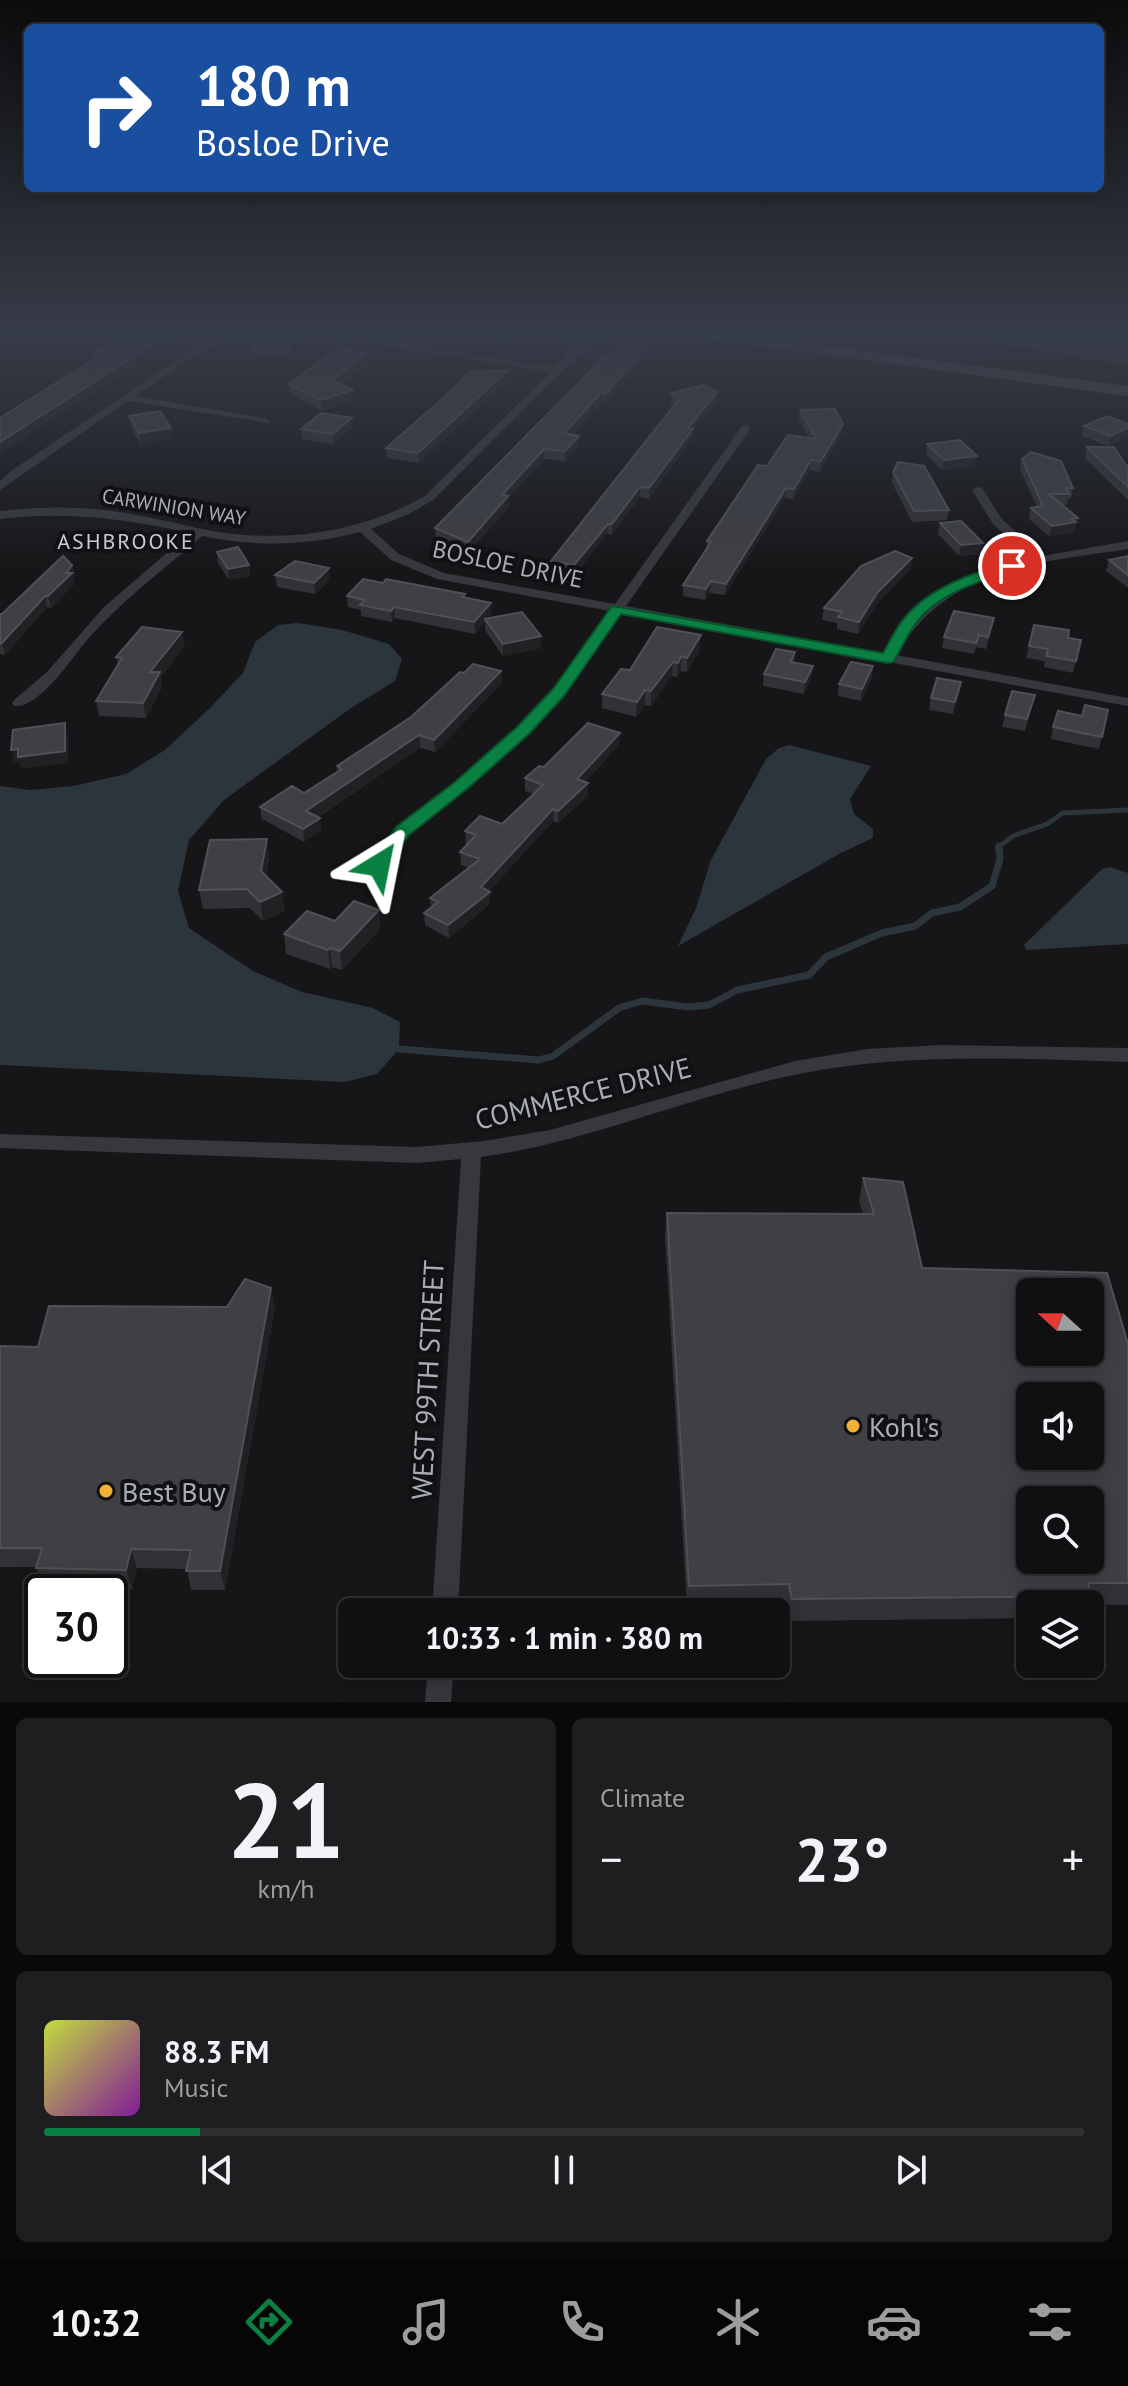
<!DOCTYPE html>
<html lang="en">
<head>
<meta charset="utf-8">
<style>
	body { margin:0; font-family:"PT Sans",sans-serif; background:#1e1e20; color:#f1f3f6; height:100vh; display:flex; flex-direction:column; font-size:30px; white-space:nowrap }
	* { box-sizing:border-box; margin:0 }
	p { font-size:26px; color:#9c9d9f }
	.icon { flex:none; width:44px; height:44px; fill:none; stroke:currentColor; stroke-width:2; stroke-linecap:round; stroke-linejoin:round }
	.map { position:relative; height:1702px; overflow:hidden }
	.panel { display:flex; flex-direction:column; gap:16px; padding:16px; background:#09090a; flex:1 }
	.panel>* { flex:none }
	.guide { position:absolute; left:24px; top:24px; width:1080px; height:168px; border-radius:12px; box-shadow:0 4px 20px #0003,0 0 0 2px #303032; background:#1a4fa0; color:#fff; overflow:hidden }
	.needle { width:52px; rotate:291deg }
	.fabs { position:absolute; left:1016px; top:1278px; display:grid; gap:16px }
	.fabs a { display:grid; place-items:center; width:88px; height:88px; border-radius:12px; background:#101012; box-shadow:0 4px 20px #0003,0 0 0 2px #303032; font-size:40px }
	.speed { position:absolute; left:24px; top:1574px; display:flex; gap:16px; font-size:40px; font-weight:700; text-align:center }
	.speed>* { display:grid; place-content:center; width:104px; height:104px; border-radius:50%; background:#101012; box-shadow:0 4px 20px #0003,0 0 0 2px #303032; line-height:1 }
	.speed .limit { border:4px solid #111; border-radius:12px; background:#fff; color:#111 }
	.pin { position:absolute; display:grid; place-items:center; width:68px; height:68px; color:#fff; margin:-34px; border:4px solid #fff; border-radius:50%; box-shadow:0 2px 8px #0007 }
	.me { position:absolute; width:88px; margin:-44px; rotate:35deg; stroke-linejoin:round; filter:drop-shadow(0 0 6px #0008) }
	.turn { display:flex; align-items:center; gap:28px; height:168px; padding:0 40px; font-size:36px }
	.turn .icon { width:104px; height:104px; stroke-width:2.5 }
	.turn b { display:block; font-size:56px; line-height:68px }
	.big { font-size:60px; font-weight:600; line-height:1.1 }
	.panel .widget { flex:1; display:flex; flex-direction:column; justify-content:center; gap:12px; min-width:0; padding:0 28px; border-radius:12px; background:#1e1e20 }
	.panel .dial { align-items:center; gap:0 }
	.dial b { font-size:104px; line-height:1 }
	.song { display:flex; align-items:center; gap:24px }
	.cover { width:96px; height:96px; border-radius:12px; background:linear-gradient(135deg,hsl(70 70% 55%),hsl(290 70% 35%)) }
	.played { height:8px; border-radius:4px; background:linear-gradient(90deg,#0b8043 15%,#303032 15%) }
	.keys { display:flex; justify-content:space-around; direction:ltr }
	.heat { display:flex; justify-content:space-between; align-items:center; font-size:44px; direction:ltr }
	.panel .tiles { flex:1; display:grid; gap:16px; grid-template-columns:1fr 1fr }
	.widget:last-child { grid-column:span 2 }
	.trip { position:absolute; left:338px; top:1598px; width:452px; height:80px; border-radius:12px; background:#101012; box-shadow:0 4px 20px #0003,0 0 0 2px #303032; font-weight:600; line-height:80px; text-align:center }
	.menu { display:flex; height:128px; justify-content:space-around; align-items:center; background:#060607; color:#9c9d9f }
	.menu .icon { width:56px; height:56px }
	.menu .on { color:#0b8043 }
	.menu b { font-size:36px; color:#f1f3f6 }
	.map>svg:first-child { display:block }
</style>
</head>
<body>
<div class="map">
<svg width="1128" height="1702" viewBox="0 0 1128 1702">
	<rect width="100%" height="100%" fill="#161618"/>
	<path fill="#2c353c" d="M298 623 342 630 389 644 402 659 395 681 351 708 224 800 189 840 178 891 189 928 253 971 302 992 373 1008 400 1022 399 1049 377 1074 345 1082 0 1065V786L30 790 73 786 126 774 165 750 211 707 243 673 255 642 278 625Z
		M789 745 871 766 850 799 854 814 873 829V838L841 853 678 946 696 908 711 860 766 759 779 748Z
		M1110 867 1128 873V944L1026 950 1024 945 1102 869Z"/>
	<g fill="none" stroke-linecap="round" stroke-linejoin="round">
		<path stroke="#2c353c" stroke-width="5" d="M997 848 1013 836 1047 824 1063 813 1128 810"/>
		<path stroke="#2c353c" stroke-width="7" d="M399 1049 539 1060 553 1056 619 1008 642 1001 688 1007 709 1005 737 990 809 975 826 957 882 933 915 926 932 913 960 907 992 886 1000 859 999 846"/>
		<path fill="#37383d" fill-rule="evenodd" d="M235 335H252L213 347 193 357 135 396 265 418 270 421 269 423 128 401 0 490V481L14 469 187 353 207 343Z
			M315 335H342L556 367 578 335H588L580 348 598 335H610L570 363 433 500 409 514 371 529 399 554 444 573 615 604 742 426 746 425 751 428 626 606 884 653C919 594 964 571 1031 558L993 524 972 490 978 487 982 488 1002 519 1042 556 1128 541V549C1036 563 948 567 896 655L1128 698V706L621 613 563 696 528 733 466 789 409 834 385 869 379 870 371 865 397 828 456 783 518 727 553 690 610 611 437 579 391 560 360 532C309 546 253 547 202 536 161 572 117 604 82 646 69 663 36 710 14 706L12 703 14 700 47 672 104 607 190 533C126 519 66 511 0 519V511C35 507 69 506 104 510 141 514 176 524 212 531 286 543 359 533 425 496L550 372Z
			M941 1045 1128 1048V1062C1018 1059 908 1052 799 1074 691 1095 590 1142 481 1157L458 1612H432L461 1159 417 1163 0 1148V1134L417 1147 484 1141 550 1130 795 1061 867 1049Z
			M428 1664H454L451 1702H425Z"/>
		<path fill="#45474d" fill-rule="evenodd" d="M704 335H745L1128 386V396L711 339Z"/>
	</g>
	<path fill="#323236" d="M254 335H297L291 354 252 355 251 346Z
		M908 335H1115L1128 337V364L1083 359 1051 351 989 344 988 340Z
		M648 345V355L606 403 602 402 572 435 579 436V446L565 461 544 459 508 499 509 507 468 553 436 538 435 528 610 356Z
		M344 350 366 353 367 363 341 384 354 400 322 410 290 394 289 384Z
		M508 370V380L419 463 387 458 386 448Z
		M671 393 716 402 693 431 692 439 649 499 640 497 612 535 607 534 574 576 551 572V561L674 405 671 403Z
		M800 410 843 424 842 434 820 472 810 470 793 499 785 498 725 595 710 593 705 600 683 596V585L706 549 707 541 767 466 809 438 799 420Z
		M129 416 172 438 140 444 131 426Z
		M352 418V428L333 444 302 439 301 429Z
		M1128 424V437L1108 446 1082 436 1084 426Z
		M927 444 975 466 942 470 926 454Z
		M1087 447 1126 465H1128V500L1085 458Z
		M1022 459 1073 488 1071 499H1068L1067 505H1062L1078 518 1074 533 1049 536 1029 519 1031 508 1037 507 1020 469Z
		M893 472 949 510 947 520 912 522 892 483Z
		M940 523 981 554 959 556 938 534Z
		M217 552 249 565 250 576 229 580 218 563Z
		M1128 556V587H1127L1106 571 1109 560Z
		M72 565 75 576 73 578 74 584 51 608 47 607 5 655 0 654V614H2Z
		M911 569 876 605 858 634 837 629V623L822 620 824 608Z
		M275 575 330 580 315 594 277 587Z
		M383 583 465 594V598L491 603V614L488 618 541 636V648L503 656 485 630V622L475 634 395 618 392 622 361 616V610L348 607 347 596Z
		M992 629 986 649 976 647 974 654 942 648 944 637Z
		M1068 638 1081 640 1073 673 1044 667 1045 661 1026 658 1029 646Z
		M185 646 161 677 162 687 146 718 99 716 96 701 118 665 116 657Z
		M700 650 687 672 681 671 677 677 672 676 651 706 645 705 636 717 602 708V694L630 670Z
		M795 652 794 663 813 666 811 678 804 694 763 686 764 674Z
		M873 666 872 678 861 701 838 696 839 684Z
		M501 671 502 683 435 752 420 748 318 817 320 818 321 830 304 842 262 819 260 807 304 793 337 772V766L411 717 464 673Z
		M961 682 953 714 929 710 931 698Z
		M1035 695 1025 731 1002 727 1005 715Z
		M1108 710 1099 749 1051 739 1053 727 1082 716Z
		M619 745 585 782 588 796 558 823 553 821 489 891 490 904 449 938 425 925 424 913 431 907 430 898 469 868 461 865 460 852 467 845 466 844 465 831 502 824 534 794 525 791V778L544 767Z
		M269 858 266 876 285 911 263 921 250 908 203 909 199 890Z
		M379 910 380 929 342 970 332 967 330 969 286 954 284 934Z
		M863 1178 922 1268 1128 1344V1605L1030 1604V1618L788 1621 786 1606 687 1608 665 1235 667 1213 863 1214 859 1201Z
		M275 1307 225 1590H191L187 1569 137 1568 132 1589 43 1587 36 1567H0V1346L38 1347Z"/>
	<path fill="#212124" d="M167 335H177V339L0 454V442Z
		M293 335H297L291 354 290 345Z
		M0 338 4 352 0 353Z
		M648 345V355L606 403 607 393Z
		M366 353 367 363 333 389V380Z
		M508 370V380L419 463 418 453Z
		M353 390 354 400 322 410 321 400Z
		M602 392V402L564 443V433Z
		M717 392 716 402 693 431 692 439 649 499V488L688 428Z
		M352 418V428L333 444 332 434Z
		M843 424 842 434 820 472 821 461Z
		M171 428 172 438 140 444 139 433Z
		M1128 428V437L1108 446 1110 436Z
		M579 436V446L565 461V451Z
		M544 449V459L508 499 509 507 468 553V542L502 495Z
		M977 456 975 466 942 470 944 460Z
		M811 460 810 470 793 499 794 489Z
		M640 487V497L612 535V524Z
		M786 488 785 498 725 595 726 584Z
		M1078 518 1074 533 1049 536 1052 526Z
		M608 524 607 534 574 576V565Z
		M983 543 981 554 959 556 961 545Z
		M912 558 911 569 876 605 858 634 859 622 877 593Z
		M72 565 75 576 73 578 74 584 51 608 48 596Z
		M249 565 250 576 229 580 228 569Z
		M329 568 330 580 315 594 314 583Z
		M711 581 710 593 705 600 706 589Z
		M45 596 47 607 5 655 2 643Z
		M491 603V614L486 621 485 619V622L475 634 474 622Z
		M394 607 395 618 392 622 391 611Z
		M994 618 992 629 986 649 988 637Z
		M182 632 185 646 161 677 162 687 146 718 143 703 150 672Z
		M701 635 700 650 687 672V658Z
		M541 636V648L503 656V644Z
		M681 656V671L677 677 678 663Z
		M673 662 672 676 651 706V691Z
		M813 666 811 678 804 694 805 682Z
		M873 666 872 678 861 701 862 689Z
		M501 671 502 683 435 752 434 740Z
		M961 682 959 694 953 714 955 702Z
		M645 690V705L636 717 637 702Z
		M65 723 68 735V763L21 769 19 762H14L11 750Z
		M620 733 619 745 577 792V779Z
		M419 735 420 748 308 823 306 811Z
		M588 783V796L558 823V811Z
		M553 809V821L485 895 490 892V904L449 938 448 925 481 887Z
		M320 818 321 830 304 842 303 829Z
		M267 839 269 858 264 890 261 871Z
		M282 892 285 911 263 921 260 902Z
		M379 910 380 929 342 970 340 951Z
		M330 948 332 967 330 969 328 950Z
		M271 1288 275 1307 225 1590 220 1571Z
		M131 1549 137 1568 132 1589 126 1570Z"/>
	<path fill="#3f3f44" stroke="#4f5156" stroke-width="2" fill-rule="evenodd" d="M132 335H167L0 442V418L104 353 97 352Z
		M254 335H293L290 345 251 346Z
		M994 335H1115L1128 337V354L1085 349 1053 341Z
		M625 342 648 345 607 393 602 392 564 433 579 436 565 451 544 449 502 495 508 496 468 542 435 528 605 356H610Z
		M340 346 344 350 366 353 333 380 353 390 321 400 289 384Z
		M508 370 418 453 386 448 441 400 470 372Z
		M704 385 717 392 688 428 693 429 649 488 640 487 612 524H608L574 565 551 561 680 398 671 393Z
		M835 409 843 424 821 461 811 460 794 489 786 488 726 584 711 581 706 589 683 585 711 542 707 541 758 465 767 466 788 435 816 439 800 410Z
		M160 411 171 428 139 433 129 416Z
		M321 413 352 418 332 434 301 429Z
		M1107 416 1128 424V428L1110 436 1084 426Z
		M960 440 977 456 944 460 927 444Z
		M1087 447H1114L1126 465H1128V487Z
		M1031 452 1061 461 1073 488H1066L1069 494H1049L1078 518 1072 519 1076 522 1052 526 1031 508 1043 506 1022 459Z
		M898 462 924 466 949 510 914 511 893 472Z
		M961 521 983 543 961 545 940 523Z
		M238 547 249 565 228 569 217 552Z
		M895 551 912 558 877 593 859 622 838 617 842 612 824 608 861 566Z
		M63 556 72 565 66 573H72L48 596H45L2 643H0V614H2Z
		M1128 556V575L1109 560Z
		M295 561 329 568 314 583 275 575Z
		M363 579 383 583 386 579 465 594 462 597 491 603 474 622 394 607 391 611 360 605 365 600 347 596Z
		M954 611 994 618 988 637 979 635 976 643 944 637Z
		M522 612 541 636 503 644 485 619Z
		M1034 625 1069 630 1068 638 1081 640 1076 661 1046 656 1048 649 1029 646Z
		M142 627 182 632 150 672H160L143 703 96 701 122 658 116 657Z
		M657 627 701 635 687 658 681 656 678 663 673 662 651 691 645 690 637 702 602 694 621 669 630 670Z
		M776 649 795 652 790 662 813 666 805 682 764 674Z
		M851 662 873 666 862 689 839 684Z
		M473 664 501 671 434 740 419 735 306 811 320 818 303 829 260 807 292 786 304 793 342 769 337 766 411 717 460 672 464 673Z
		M937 678 961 682 955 702 931 698Z
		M1012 691 1035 695 1027 719 1005 715Z
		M1085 705 1108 710 1102 737 1053 727 1058 711 1082 716Z
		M65 723V751L18 757V749L11 750 13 730Z
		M588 723 620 733 577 779 588 783 558 811 553 809 481 887 490 892 448 925 424 913 438 902 430 898 480 859 460 852 476 835 465 831 480 816 502 824 543 785 525 778 539 766 544 767Z
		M267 839 261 871 282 892 260 902 247 889 199 890 210 840Z
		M354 901 379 910 340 951 330 948 328 950 284 934 307 911 335 921Z
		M863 1178 903 1182 922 1268 1107 1273 1128 1344V1583H1089L1088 1596 792 1599 789 1584 689 1586 667 1213 874 1214ZM1030 1292H1090V1352H1030ZM1030 1396H1090V1456H1030ZM1030 1500H1090V1560H1030Z
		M245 1279 271 1288 220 1571H186L191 1550 131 1549 126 1570 36 1568 42 1548H0V1346L38 1347 49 1306 227 1307Z"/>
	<linearGradient id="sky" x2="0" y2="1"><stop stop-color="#0c0c0d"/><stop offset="0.58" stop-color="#363c48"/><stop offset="1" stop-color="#363c48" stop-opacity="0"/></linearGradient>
	<rect width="1128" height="574" fill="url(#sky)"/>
	<path fill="#0b8043" stroke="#07532c" stroke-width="2" d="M1012 562 1019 566 1017 569C982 581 939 592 916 623 907 635 901 650 893 662L887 663 621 614 564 696 529 734 467 789 409 835 386 869H373L370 865 396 827 455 782 517 727 553 689 612 606 883 653C890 641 897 626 906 616 932 586 975 572 1012 562Z"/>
	<g fill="#f2b134" stroke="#111113" stroke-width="3">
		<circle cx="853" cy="1426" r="8"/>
		<circle cx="106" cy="1491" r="8"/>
	</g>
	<g text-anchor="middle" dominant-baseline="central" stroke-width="8" stroke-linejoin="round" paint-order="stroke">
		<g font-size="20" fill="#a8adb8" stroke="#111113">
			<text transform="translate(174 507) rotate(9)">CARWINION WAY</text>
		</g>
		<g font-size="22" letter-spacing="2" fill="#c9ccd4" stroke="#111113">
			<text x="126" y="541">ASHBROOKE</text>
		</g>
		<g font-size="24" fill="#a8adb8" stroke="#111113">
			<text transform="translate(508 564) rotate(12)">BOSLOE DRIVE</text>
		</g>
		<g font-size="28" fill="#a8adb8" stroke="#111113">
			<text transform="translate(583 1093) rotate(-14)">COMMERCE DRIVE</text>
			<text transform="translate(427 1380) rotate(-87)">WEST 99TH STREET</text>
		</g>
		<g font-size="28" fill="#a8adb8" stroke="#111113" text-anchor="start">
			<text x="869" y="1426">Kohl's</text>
			<text x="122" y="1491">Best Buy</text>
		</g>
	</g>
</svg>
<div class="fabs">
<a><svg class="needle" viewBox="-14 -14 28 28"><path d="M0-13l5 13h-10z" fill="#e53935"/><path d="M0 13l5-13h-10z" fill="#9c9d9f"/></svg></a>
<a><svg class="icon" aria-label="sound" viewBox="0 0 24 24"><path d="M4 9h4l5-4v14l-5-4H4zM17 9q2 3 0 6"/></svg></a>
<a><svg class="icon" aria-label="search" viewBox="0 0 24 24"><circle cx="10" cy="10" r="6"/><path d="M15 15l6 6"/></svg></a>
<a><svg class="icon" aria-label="layers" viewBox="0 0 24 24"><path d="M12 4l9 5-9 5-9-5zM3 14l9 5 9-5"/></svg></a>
</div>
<div class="speed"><div class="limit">30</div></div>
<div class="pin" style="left:1012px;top:566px;background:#d93025"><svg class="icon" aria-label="arrive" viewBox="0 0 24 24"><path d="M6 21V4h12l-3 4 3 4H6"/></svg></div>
<svg class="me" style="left:379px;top:865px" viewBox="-20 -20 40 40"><path d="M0-17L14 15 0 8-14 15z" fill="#0b8043" stroke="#fff" stroke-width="4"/></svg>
<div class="trip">10:33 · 1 min · 380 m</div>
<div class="guide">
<div class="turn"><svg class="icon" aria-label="right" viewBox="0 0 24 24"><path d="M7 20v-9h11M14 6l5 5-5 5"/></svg><div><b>180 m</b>Bosloe Drive</div></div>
</div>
</div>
<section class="panel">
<div class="tiles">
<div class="widget dial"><b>21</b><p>km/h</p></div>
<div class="widget"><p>Climate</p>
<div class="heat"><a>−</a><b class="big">23°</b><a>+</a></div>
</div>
<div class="widget">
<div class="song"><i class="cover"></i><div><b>88.3 FM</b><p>Music</p></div></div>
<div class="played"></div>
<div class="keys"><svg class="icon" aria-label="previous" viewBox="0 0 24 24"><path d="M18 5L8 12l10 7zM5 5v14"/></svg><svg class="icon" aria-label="pause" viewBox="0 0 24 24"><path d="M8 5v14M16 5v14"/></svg><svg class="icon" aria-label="next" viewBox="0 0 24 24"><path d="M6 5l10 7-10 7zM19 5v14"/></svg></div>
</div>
</div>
</section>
<nav class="menu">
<b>10:32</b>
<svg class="icon on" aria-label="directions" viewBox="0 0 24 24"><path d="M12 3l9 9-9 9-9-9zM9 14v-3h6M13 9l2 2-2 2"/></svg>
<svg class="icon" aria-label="music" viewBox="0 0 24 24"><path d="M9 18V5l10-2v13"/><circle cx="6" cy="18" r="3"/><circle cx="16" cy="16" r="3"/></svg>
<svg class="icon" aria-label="phone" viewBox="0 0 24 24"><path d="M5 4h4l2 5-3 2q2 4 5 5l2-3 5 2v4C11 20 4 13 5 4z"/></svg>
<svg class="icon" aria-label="climate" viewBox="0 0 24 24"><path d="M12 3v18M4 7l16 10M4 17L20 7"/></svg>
<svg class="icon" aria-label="car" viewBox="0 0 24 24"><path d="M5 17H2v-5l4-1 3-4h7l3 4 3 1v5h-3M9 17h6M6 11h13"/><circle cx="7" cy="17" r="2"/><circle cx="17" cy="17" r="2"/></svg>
<svg class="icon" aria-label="filters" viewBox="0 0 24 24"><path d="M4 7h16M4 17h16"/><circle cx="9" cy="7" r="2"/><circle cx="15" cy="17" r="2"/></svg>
</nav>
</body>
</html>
